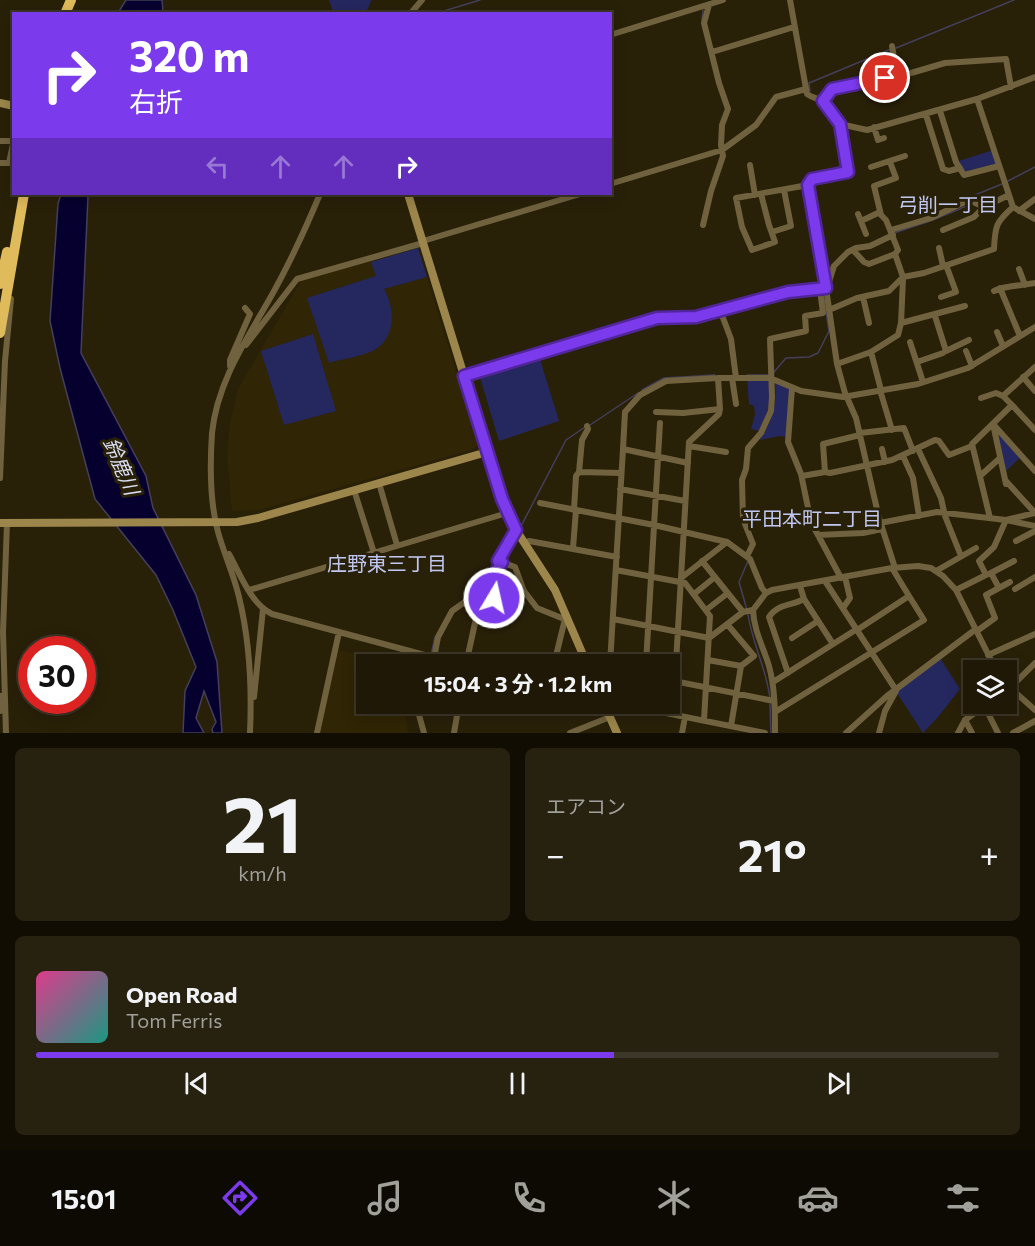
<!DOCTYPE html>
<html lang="ja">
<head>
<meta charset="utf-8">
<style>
	body { margin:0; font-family:Commissioner,"Noto Sans JP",sans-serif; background:#272110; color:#f1f3f6; height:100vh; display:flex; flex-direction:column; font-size:22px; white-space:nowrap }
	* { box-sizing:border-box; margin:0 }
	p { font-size:20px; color:#a1a09b }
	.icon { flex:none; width:33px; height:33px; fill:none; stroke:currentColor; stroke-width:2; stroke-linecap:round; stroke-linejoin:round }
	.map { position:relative; height:733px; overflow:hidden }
	.panel { display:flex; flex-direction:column; gap:15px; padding:15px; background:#110d03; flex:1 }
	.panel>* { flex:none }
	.hud { position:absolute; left:12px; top:12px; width:600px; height:183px; border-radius:0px; box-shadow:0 3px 15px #0003,0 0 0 2px #3c3728; background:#7c3aed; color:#fff; overflow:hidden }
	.controls { position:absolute; left:963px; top:660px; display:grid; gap:12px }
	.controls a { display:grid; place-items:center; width:54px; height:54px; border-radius:0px; background:#1f1806; box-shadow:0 3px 15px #0003,0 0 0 2px #3c3728; font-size:30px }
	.speed { position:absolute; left:18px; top:636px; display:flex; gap:12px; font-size:30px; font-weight:700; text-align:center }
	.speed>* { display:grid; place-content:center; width:78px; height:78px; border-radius:50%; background:#1f1806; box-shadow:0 3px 15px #0003,0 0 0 2px #3c3728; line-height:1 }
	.speed .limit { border:9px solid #d22; background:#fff; color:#111 }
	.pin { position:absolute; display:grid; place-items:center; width:51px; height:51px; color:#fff; margin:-26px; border:3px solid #fff; border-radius:50%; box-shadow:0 2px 6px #0007 }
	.me { position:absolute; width:66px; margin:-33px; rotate:9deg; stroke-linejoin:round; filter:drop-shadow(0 0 4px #0008) }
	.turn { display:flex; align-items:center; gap:21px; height:126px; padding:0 18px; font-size:27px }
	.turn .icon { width:78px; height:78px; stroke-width:2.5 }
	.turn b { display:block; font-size:42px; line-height:51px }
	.lanes { display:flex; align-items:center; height:57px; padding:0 18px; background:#0003; justify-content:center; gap:30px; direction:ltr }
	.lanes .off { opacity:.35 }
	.big { font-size:45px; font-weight:700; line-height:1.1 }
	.panel .card { flex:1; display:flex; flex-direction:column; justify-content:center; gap:9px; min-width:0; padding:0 21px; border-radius:9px; background:#272110 }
	.panel .dial { align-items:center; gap:0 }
	.dial b { font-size:78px; line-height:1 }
	.song { display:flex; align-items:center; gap:18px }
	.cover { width:72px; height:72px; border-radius:9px; background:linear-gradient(135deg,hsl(330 70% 55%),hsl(170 70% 35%)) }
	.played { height:6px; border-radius:3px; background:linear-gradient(90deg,#7c3aed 60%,#3c3728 60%) }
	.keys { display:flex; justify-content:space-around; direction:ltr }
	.heat { display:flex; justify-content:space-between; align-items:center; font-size:33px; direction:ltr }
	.panel .tiles { flex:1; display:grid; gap:15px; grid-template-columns:1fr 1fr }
	.card:last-child { grid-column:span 2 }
	.trip { position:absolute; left:356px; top:654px; width:324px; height:60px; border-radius:0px; background:#1f1806; box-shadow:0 3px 15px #0003,0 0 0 2px #3c3728; font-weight:700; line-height:60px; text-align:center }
	.tab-bar { display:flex; height:96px; justify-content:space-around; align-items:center; background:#0c0a02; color:#a1a09b }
	.tab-bar .icon { width:42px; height:42px }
	.tab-bar .on { color:#7c3aed }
	.tab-bar b { font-size:27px; color:#f1f3f6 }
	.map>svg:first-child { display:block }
</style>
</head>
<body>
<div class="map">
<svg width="1035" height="733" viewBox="0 0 1035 733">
	<rect width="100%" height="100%" fill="#292008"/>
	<path fill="#302504" d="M417 246 478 441 477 446 471 450 259 510 232 511 227 453 230 424 238 389 301 281Z
		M338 650 404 664H366V704H404L408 733H320Z"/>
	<path fill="#25275f" d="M329 0H371V1L366 13 334 14Z
		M993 150 996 164 963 172 959 161Z
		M418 248 427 277 384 289C395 308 396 336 376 349 366 356 341 359 329 363L307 298 376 276 371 262Z
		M313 334 336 411 284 425 261 351Z
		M539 356 559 421 499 441 479 374Z
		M747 379H768L769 381 770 411 760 431 751 429 755 414 754 406 749 404Z
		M775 383 790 389 787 437 780 436 760 440C772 421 777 406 775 383Z
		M1000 435 1020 458 1006 471 998 436Z
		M940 658 960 689 938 717 923 733 897 693 902 687Z"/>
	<path fill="#06002e" stroke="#443f5b" stroke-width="1.5" d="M126 0H162L163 13H118Z
		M61 194H90L88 196 81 353 146 476 153 508 196 595 217 662 222 733H213L212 729 216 722 204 691 196 718 204 733H183L185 691 196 667 173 610 156 575 95 499 60 368 50 321 58 204Z"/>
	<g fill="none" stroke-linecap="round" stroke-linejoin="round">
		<path stroke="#443f5b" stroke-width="1.5" d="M434 14 480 0
			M702 20 703 10
			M896 48 1014 0
			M810 91 809 83 891 49
			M1006 182 1035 167
			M972 199 975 195 1002 184
			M894 233 930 221 967 206 969 203
			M774 372 786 358 809 357 818 353 829 331 824 299
			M747 375H769
			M642 390 664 378 715 375
			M590 425 638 393
			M520 528 566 440 585 427
			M504 559 510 546
			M747 610 739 582 748 561
			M748 614C752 644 767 669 770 699
			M431 655 435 637
			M770 704 771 733"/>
		<path stroke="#70623e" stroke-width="6" d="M790 0 807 94C812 98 818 98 824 102 845 118 844 148 848 172L812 179 808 185 826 288 837 364 845 393 856 418 879 518 895 568
			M410 14 422 0
			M610 35 723 0
			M892 46 897 75
			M712 52 794 27
			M977 99 1013 207 1035 219
			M823 101 832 89 911 73 945 63 1006 59 1011 87
			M940 111 956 162 964 175 999 166
			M926 115 943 169 949 171 960 168
			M840 124 867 130 977 99 1035 77
			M874 127 878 140 884 138
			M0 141H13
			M890 162 896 178 874 186 881 215 886 220 898 250 895 254 903 277
			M0 163H9L14 139
			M750 165 755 195
			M871 167 905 156
			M610 184 722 150 756 125 776 97 806 89
			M761 194 769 225 775 242 752 250 742 227 736 198 808 185
			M1019 211 1035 199
			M858 214 866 234
			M861 221 880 212
			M703 225 711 191 723 156 721 145 722 125 728 109 719 83 704 23 709 5
			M891 230 931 218 969 200 984 207 1009 195
			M943 230 974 217 984 207
			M772 232 791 226 784 190
			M423 241 580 194
			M939 248 943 266
			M853 250 864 262 869 264 895 254
			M1019 269 1025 285
			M827 288 834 266 848 252 856 248 870 246 893 235
			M1000 288 1020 336
			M994 291C1006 285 1021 286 1035 283
			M863 297 869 323
			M941 297 956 292 946 265
			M720 310 731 339 736 378
			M829 310 857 298 889 291 903 277 924 273 994 249C995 226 996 222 1013 207
			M935 316 946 351 969 340
			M901 323 903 279
			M997 332 1003 346
			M910 342 923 382
			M246 345 297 279 423 243
			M966 351 972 366
			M871 352 881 390
			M917 362 943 353
			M837 364 871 352 898 335 901 323 965 306
			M230 366V360L250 314 245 308
			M464 376 657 318 696 317 788 292 826 288
			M1023 377 1035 391
			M732 378 736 404
			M792 388 788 442 801 474 811 522 841 578
			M880 390 892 430
			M981 398 996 393 1003 396
			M1012 405 1035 430
			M656 412 683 413 720 409
			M993 424 1035 471
			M993 424 1006 484
			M860 433 904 428 913 451
			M689 446 726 452
			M623 449 625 412 640 395 666 381 718 378
			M882 449 885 462
			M918 449 941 498 945 516 961 556
			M903 456 913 478 919 516
			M579 472 582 440 588 429 587 426
			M825 472 823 444 860 435
			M802 476 825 472 830 473 892 460 935 440 939 441 949 455 972 446
			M980 476 1000 458
			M0 478 5 361 11 299
			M1005 480 1035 513
			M379 483 397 545
			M620 489 685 501
			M354 490 374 553
			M540 503 654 525 727 542 750 559 762 588 766 593
			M574 510 576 476 579 472 621 473
			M990 518 972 444 1012 405 1003 396 1035 367
			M880 523 937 512 1006 520 1035 526
			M516 530 498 561 515 567 524 591 537 608 564 619
			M818 535 863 533 882 529
			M1016 541 1035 531
			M525 543 529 541 617 557
			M573 548 576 510
			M229 554C240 574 251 604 272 614L458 664
			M747 556 753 544 743 519 742 480 746 469 748 448 761 433 771 411 772 397 770 339 806 331 805 316 823 313 820 290
			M702 561 743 612
			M892 568 909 596
			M616 570 685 583 710 616 704 720
			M936 571 976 548
			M989 574 1014 561
			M681 578 727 542
			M825 581 896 690
			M800 586 804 599 833 644
			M999 588 1010 582
			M1015 589 1035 577
			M249 590 507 513
			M956 590 986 575 979 561 994 547 1006 520 1035 513
			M694 594 715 577
			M843 608 850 598 845 577
			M706 610 728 593
			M613 619 709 638 743 612 753 610
			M727 624 754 656 741 666 731 726
			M977 631 995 618 986 595 999 588 991 573
			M792 638 818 621
			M988 655 1035 634
			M434 658 438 637 452 611 476 594 492 578 502 563
			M708 660 741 666
			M416 664 419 654
			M466 664 477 614H490L495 590 492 578
			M554 664 565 619
			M610 664 623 449 688 463
			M646 664 660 423
			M788 673 769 617C777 604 791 606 804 599
			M669 680 774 701
			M773 682 857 629
			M1006 684 1035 710
			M1011 687 1035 663
			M254 697 263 609
			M416 704 424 733
			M621 704 765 733
			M984 705 998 733
			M0 711 1 696
			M775 712 924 620 909 596 857 630
			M673 714 689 442 719 414 720 409 718 378H770L801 391 843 397 918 384 968 368 1035 327
			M965 720 972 733
			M6 733 3 632 7 523
			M250 733C252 688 250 642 239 597 234 575 224 554 218 532 210 503 210 463 212 433 217 383 245 342 269 300 289 265 305 230 320 194
			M317 733 339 632
			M454 733 459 704
			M570 733 610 717
			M682 733 685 717
			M775 733C775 710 775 688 769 666 763 646 754 631 753 610L766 593 772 590 892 568 918 566 931 568 943 576 956 590 996 670
			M846 733 887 696 976 629
			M879 733 885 711 896 691
			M958 733 965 720 987 704
			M1013 733 1035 721"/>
		<path stroke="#9d864b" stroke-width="8" d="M0 103 14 106
			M408 194 502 499 516 530 555 590 587 664
			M0 523 237 522 258 518 487 452
			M604 704 617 733"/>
		<path stroke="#e0bb5b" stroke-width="10" d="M65 14 71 0
			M0 284 7 252
			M0 333 24 194"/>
	</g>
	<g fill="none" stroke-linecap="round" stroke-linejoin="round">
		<g stroke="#51269a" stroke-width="15">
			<path id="route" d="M494 598 495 590 492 578 502 562 498 561 516 530 502 499 464 376 657 318 696 317 788 292 826 288 808 185 812 179 848 172 840 124 823 101 832 89 885 78"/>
		</g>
		<use href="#route" stroke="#7c3aed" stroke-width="10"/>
	</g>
	<g text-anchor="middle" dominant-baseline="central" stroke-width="6" stroke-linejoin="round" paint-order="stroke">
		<g font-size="20" fill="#c0c8f2" stroke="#292008">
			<text x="948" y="204">弓削一丁目</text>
			<text x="812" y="518">平田本町二丁目</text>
			<text x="387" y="563">庄野東三丁目</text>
		</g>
		<g font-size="20" font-style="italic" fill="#d9def4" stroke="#292008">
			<text transform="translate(122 466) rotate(67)">鈴鹿川</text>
		</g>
	</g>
</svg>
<div class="controls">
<a><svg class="icon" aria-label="layers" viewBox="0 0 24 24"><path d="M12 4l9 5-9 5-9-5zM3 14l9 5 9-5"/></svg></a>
</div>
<div class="speed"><div class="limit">30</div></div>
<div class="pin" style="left:885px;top:78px;background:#d93025"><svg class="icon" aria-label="arrive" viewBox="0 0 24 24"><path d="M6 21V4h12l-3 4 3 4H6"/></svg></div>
<svg class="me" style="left:494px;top:598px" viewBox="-20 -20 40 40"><circle r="17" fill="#7c3aed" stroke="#fff" stroke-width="3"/><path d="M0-11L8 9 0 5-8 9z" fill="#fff"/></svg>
<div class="trip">15:04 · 3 分 · 1.2 km</div>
<div class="hud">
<div class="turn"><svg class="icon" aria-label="right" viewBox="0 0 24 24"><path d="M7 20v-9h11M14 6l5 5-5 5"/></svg><div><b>320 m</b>右折</div></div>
<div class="lanes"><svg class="icon off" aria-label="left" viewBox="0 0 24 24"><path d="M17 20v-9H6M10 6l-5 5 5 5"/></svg><svg class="icon off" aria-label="ahead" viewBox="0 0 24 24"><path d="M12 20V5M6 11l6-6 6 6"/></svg><svg class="icon off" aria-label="ahead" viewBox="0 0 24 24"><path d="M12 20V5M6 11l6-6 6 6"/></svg><svg class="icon" aria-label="right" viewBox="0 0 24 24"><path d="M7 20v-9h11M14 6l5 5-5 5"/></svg></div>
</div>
</div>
<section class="panel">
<div class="tiles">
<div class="card dial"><b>21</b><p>km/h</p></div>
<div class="card"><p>エアコン</p>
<div class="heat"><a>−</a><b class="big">21°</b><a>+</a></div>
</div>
<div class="card">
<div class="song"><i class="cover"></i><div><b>Open Road</b><p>Tom Ferris</p></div></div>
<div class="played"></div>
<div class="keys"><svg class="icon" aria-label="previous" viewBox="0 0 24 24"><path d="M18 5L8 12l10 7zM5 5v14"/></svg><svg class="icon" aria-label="pause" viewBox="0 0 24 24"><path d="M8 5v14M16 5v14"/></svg><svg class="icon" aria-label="next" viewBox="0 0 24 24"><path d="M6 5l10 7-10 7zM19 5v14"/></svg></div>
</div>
</div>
</section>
<nav class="tab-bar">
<b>15:01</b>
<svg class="icon on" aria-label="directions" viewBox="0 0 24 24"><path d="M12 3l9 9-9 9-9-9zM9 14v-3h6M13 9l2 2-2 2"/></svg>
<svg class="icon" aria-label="music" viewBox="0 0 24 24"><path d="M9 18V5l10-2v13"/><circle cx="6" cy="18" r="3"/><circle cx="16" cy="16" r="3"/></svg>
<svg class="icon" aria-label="phone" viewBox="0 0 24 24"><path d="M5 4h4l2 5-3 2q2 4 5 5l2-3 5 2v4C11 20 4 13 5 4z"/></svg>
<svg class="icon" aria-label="climate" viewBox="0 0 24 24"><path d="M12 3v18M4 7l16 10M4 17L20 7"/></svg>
<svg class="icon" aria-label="car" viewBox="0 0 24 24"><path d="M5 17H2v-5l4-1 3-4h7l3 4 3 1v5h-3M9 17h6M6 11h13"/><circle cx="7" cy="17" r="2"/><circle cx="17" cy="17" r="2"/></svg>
<svg class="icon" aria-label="filters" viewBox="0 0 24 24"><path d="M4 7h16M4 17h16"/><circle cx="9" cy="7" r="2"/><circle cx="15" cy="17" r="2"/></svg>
</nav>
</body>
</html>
